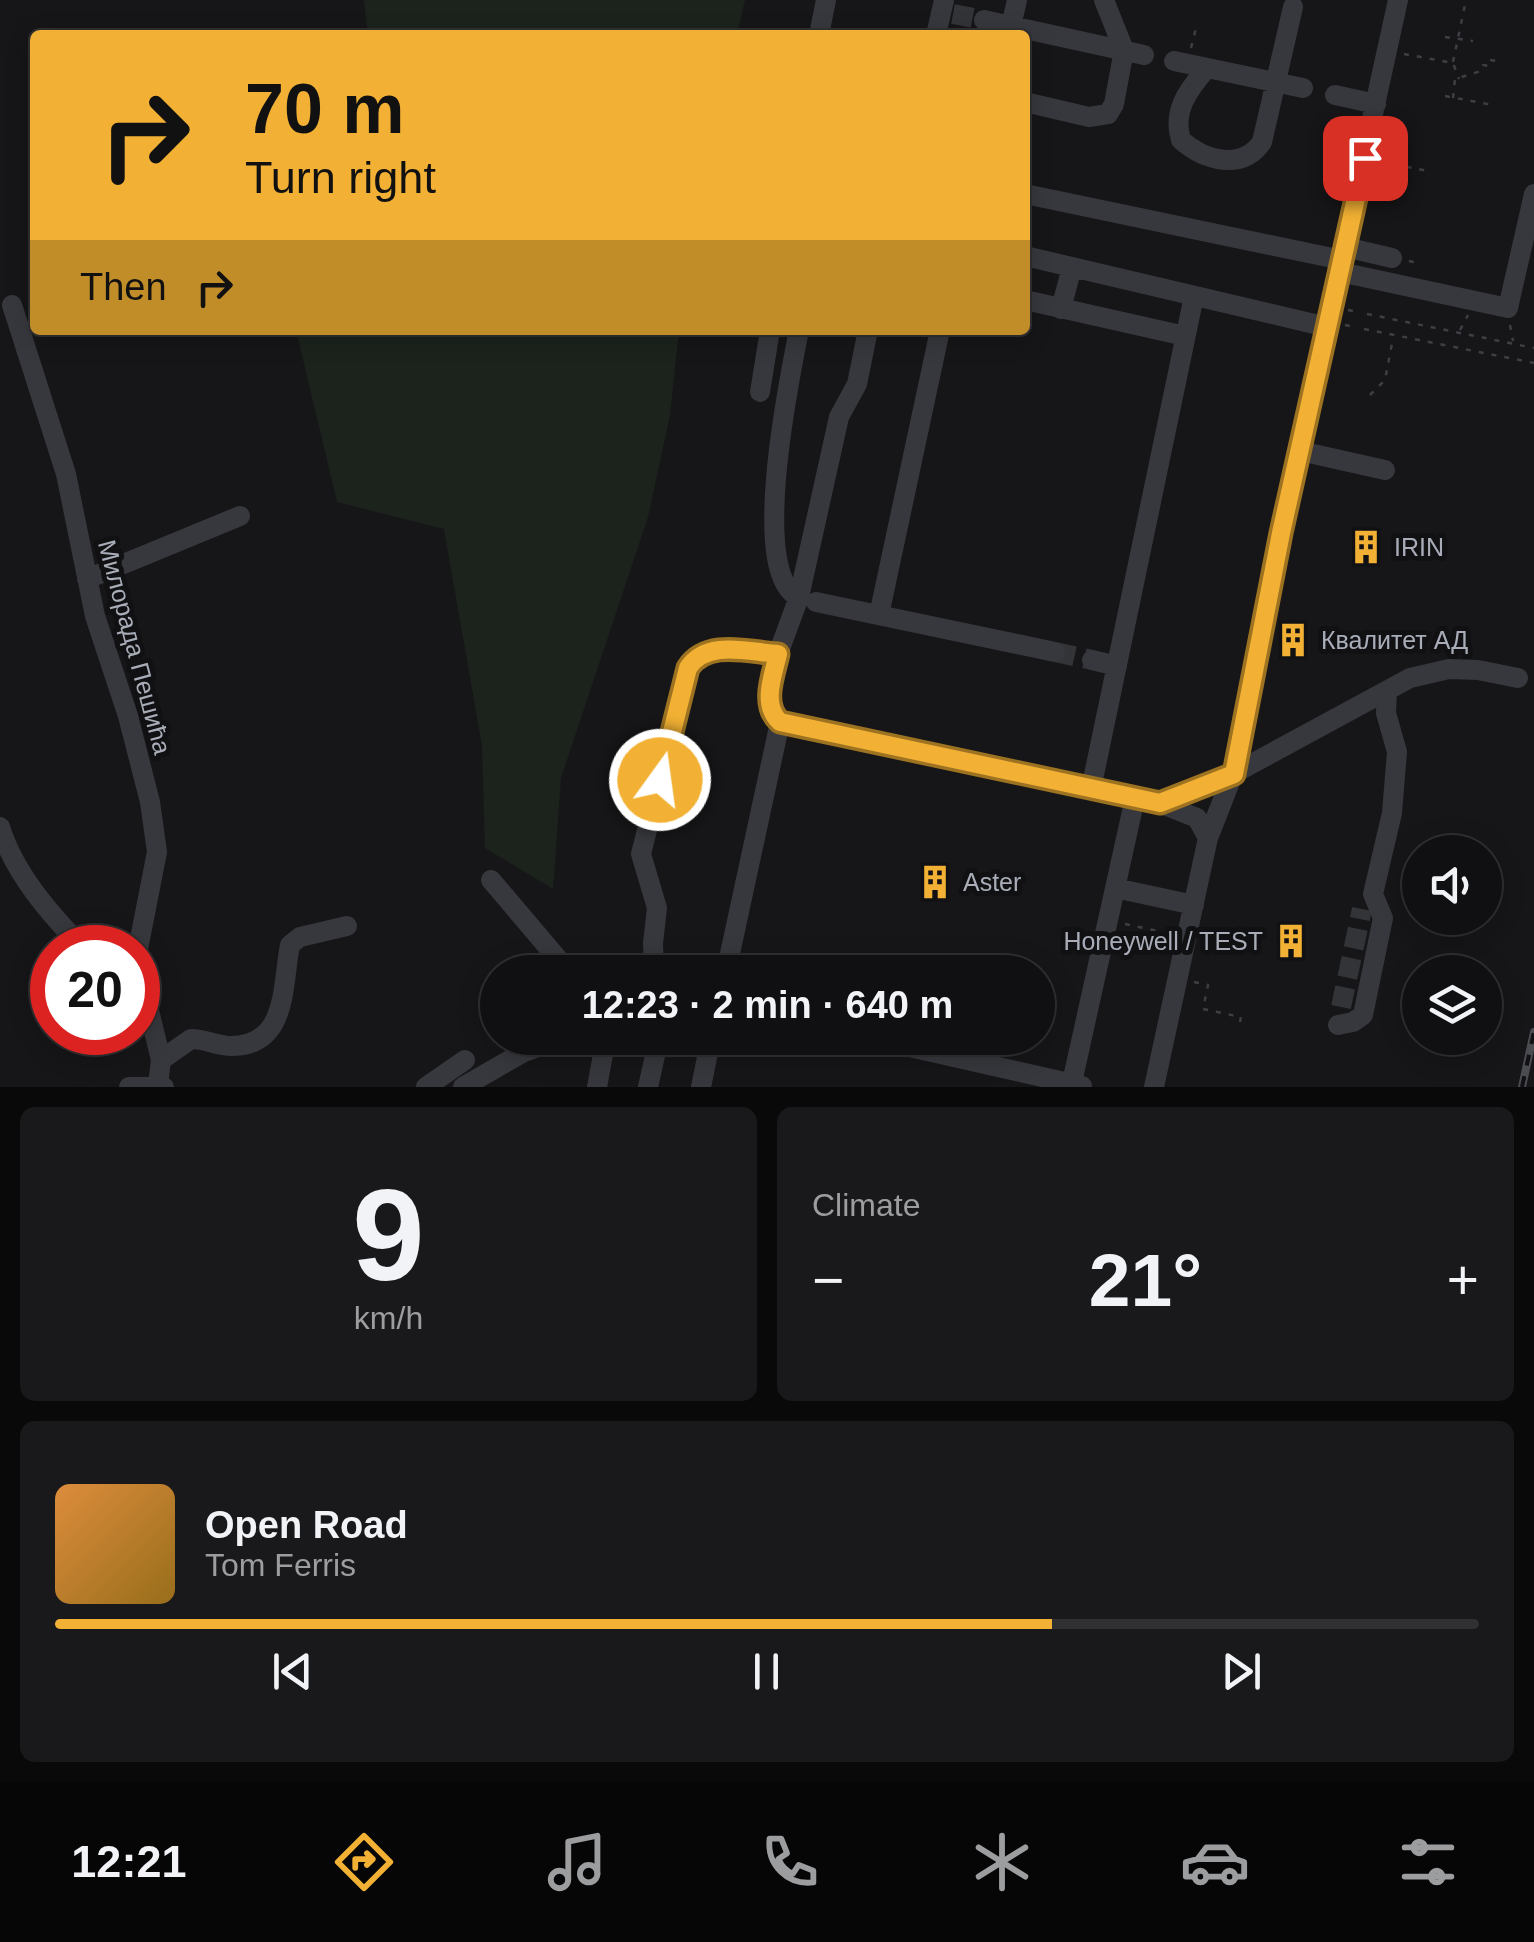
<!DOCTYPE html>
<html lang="en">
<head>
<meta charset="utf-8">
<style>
	body { margin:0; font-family:Helvetica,sans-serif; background:#19191b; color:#f1f3f6; height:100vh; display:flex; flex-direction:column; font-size:38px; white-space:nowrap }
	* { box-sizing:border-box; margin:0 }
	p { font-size:32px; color:#9c9d9f }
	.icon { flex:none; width:55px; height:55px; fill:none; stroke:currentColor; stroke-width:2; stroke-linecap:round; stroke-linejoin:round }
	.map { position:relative; height:1087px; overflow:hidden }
	.details { display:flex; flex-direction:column; gap:20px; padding:20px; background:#09090a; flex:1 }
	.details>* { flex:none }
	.banner { position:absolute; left:30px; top:30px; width:1000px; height:305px; border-radius:10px; box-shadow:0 5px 25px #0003,0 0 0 2px #303032; background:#f2b134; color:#111; overflow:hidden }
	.fabs { position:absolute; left:1402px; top:835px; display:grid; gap:20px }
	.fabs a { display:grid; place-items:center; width:100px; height:100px; border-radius:50%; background:#101012; box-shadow:0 5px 25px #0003,0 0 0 2px #303032; font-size:50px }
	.speed { position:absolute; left:30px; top:925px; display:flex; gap:20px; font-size:50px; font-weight:700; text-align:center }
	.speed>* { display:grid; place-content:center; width:130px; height:130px; border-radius:50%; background:#101012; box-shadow:0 5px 25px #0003,0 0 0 2px #303032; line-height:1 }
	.speed .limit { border:15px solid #d22; background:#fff; color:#111 }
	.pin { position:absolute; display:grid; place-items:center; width:85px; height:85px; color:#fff; margin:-42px; border-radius:20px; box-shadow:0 5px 15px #0006 }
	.me { position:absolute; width:110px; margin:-55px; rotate:14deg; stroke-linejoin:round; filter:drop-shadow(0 0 8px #0008) }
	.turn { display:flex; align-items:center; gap:35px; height:210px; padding:0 50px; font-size:45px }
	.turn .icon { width:130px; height:130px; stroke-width:2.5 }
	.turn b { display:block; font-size:70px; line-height:85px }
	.then { display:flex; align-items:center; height:95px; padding:0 50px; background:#0003; gap:20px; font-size:38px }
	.big { font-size:75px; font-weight:800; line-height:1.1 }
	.details .widget { flex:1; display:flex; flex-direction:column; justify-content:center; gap:15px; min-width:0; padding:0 35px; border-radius:15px; background:#19191b }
	.details .dial { align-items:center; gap:0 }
	.dial b { font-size:130px; line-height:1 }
	.song { display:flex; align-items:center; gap:30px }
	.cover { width:120px; height:120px; border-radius:15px; background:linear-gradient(135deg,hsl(30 70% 55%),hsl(40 70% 35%)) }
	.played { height:10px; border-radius:5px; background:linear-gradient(90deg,#f2b134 70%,#303032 70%) }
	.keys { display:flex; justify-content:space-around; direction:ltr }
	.heat { display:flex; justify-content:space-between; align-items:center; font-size:55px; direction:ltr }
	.details .tiles { flex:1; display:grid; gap:20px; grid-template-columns:1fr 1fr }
	.widget:last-child { grid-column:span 2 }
	.trip { position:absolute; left:480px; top:955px; width:575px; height:100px; border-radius:50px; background:#101012; box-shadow:0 5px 25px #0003,0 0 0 2px #303032; font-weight:800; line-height:100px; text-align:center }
	.tab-bar { display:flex; height:160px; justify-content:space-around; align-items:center; background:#060607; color:#9c9d9f }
	.tab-bar .icon { width:70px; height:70px }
	.tab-bar .selected { color:#f2b134 }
	.tab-bar b { font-size:45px; color:#f1f3f6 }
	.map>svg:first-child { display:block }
</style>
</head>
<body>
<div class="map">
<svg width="1534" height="1087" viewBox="0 0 1534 1087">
	<rect width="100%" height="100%" fill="#161618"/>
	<path fill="#1c231d" d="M364 0H745L737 35H368Z
		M296 330H679L670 415 648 517 561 778 553 889 485 848 482 746 444 529 337 502Z"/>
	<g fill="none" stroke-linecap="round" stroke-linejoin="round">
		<path stroke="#333438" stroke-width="20" stroke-dasharray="20 10" stroke-linecap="butt" d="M953 14 984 20
			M1055 652 1092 660
			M1341 1007 1362 909"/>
		<path stroke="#3d3f44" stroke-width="2.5" stroke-dasharray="5 8" stroke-linecap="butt" d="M1445 37 1473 41
			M1191 48 1197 24
			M1404 54 1453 63 1459 79
			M1453 62 1466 0
			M1445 96 1493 105
			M1453 98 1455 79 1481 71 1483 65 1489 66 1490 60 1498 61
			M1381 162 1428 171
			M1409 261 1422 264
			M1348 310 1357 312
			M1367 314 1534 348
			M1345 325 1354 327
			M1510 325 1513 341
			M1364 329 1534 363
			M1460 330 1468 315
			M1370 395 1385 380 1393 338
			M1125 924 1171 934
			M1194 982 1208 985 1203 1009 1241 1017 1240 1022"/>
		<path stroke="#37383d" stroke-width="20" d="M984 20 1144 55
			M819 35 826 0
			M936 35 944 0
			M1009 35 1017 0
			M1174 61 1303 88
			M1207 68C1188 90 1172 111 1181 140 1205 161 1242 171 1262 142L1293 7
			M1335 95 1376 104
			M1025 102 1089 117 1108 114 1114 104 1124 50 1104 0
			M1025 194 1342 260
			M1345 247 1392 258
			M1025 256 1327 327
			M1340 272 1508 308 1534 194
			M1025 300 1185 336
			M12 305 66 474 95 616 128 716 150 802 157 852 138 949
			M1061 309 1072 267
			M799 330C790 376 748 576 799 597
			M868 330 857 384 839 417 799 597 778 654 769 700 772 713 780 722 1161 803 1233 774 1410 678 1449 669 1478 670 1518 678
			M760 392 770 330
			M1300 451 1385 470
			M87 579 240 516
			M816 602 1055 652
			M879 615 940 330
			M1092 660 1117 666
			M1091 789 1194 296
			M1162 804 1197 818 1208 838
			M0 827C14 873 50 914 83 948
			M491 880 569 972
			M1115 888 1194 905
			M138 965 161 1060 158 1085
			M654 972 653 943 657 908 641 854 688 667C707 639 748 652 778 654
			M726 972 780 722
			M1338 1025 1353 1022 1363 1015 1383 918 1373 894 1392 813 1397 752 1386 713 1387 691
			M870 1038 1082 1086
			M161 1060 191 1039C205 1039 218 1046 231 1046 289 1046 282 983 290 945L300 937 347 926
			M129 1087H164
			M426 1087 465 1060
			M463 1087 522 1053 562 1038
			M597 1087 606 1038
			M648 1087 659 1038
			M701 1087 711 1038
			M1071 1087 1135 798
			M1154 1087 1208 838 1233 774 1281 533 1398 0"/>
		<g stroke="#4a4c52" stroke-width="8">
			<path id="rail" d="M1522 1087 1534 1032"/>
		</g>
		<use href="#rail" stroke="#111113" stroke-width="4" stroke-dasharray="11" stroke-linecap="butt"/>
	</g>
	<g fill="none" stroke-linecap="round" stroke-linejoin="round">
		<g stroke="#9d7322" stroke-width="25">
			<path id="route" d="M660 780 688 668C707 639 748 652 778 654 773 676 761 705 780 722L1160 803 1234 774 1281 533 1365 158"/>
		</g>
		<use href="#route" stroke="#f2b134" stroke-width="18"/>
	</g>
	<defs>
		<g id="building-bare" transform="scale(2.7)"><path d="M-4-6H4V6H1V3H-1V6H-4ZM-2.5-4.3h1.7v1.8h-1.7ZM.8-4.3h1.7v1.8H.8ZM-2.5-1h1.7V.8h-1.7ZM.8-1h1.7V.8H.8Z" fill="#f2b134" stroke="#111113" stroke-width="2.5" paint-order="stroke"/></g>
	</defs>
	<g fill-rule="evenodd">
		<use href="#building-bare" x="1366" y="547"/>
		<use href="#building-bare" x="1293" y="640"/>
		<use href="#building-bare" x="935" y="882"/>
		<use href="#building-bare" x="1291" y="941"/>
	</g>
	<g text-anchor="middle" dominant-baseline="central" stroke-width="10" stroke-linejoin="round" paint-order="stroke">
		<g font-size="25" fill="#a8adb8" stroke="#111113" text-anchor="start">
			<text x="1394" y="547">IRIN</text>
			<text x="1321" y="640">Квалитет АД</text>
			<text x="963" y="882">Aster</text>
			<text x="1263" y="941" text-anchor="end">Honeywell / TEST</text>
		</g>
		<g font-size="25" fill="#a8adb8" stroke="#111113">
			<text transform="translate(135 647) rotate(75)">Милорада Пешића</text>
		</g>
	</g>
</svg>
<div class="fabs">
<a><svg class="icon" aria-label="sound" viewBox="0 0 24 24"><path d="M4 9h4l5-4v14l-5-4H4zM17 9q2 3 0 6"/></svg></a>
<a><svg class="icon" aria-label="layers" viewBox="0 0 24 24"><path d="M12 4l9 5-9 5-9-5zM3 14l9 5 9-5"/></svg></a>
</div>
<div class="speed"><div class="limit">20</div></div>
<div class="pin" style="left:1365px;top:158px;background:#d93025"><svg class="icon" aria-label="arrive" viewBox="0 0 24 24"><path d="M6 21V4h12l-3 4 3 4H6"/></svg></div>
<svg class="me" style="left:660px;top:780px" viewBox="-20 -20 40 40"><circle r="17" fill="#f2b134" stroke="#fff" stroke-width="3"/><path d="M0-11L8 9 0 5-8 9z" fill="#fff"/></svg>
<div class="trip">12:23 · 2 min · 640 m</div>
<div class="banner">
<div class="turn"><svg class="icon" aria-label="right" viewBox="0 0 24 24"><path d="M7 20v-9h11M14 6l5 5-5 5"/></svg><div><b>70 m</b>Turn right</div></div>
<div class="then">Then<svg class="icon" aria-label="right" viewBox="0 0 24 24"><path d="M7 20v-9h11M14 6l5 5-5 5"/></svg></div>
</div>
</div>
<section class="details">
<div class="tiles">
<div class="widget dial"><b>9</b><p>km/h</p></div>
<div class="widget"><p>Climate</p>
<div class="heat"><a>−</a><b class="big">21°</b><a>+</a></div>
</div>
<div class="widget">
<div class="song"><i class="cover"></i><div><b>Open Road</b><p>Tom Ferris</p></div></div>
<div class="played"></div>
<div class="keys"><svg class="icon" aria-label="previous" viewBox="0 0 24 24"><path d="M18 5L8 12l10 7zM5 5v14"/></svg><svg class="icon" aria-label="pause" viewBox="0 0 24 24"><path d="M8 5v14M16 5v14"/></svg><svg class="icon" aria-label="next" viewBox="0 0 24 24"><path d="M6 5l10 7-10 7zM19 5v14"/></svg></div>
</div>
</div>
</section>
<nav class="tab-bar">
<b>12:21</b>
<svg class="icon selected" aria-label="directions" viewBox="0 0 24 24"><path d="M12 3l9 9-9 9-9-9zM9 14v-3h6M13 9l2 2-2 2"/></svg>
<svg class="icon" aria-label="music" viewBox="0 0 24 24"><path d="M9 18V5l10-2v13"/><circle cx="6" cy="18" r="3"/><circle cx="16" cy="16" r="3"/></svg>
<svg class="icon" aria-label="phone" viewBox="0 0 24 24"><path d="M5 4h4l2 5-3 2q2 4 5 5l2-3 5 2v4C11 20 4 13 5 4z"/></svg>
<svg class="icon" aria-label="climate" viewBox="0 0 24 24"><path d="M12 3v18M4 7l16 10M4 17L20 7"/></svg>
<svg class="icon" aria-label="car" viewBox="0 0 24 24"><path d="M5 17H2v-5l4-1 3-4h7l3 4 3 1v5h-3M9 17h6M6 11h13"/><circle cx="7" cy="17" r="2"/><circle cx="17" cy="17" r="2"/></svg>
<svg class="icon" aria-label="filters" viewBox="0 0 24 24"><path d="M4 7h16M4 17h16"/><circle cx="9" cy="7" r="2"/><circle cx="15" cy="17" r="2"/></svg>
</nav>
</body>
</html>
